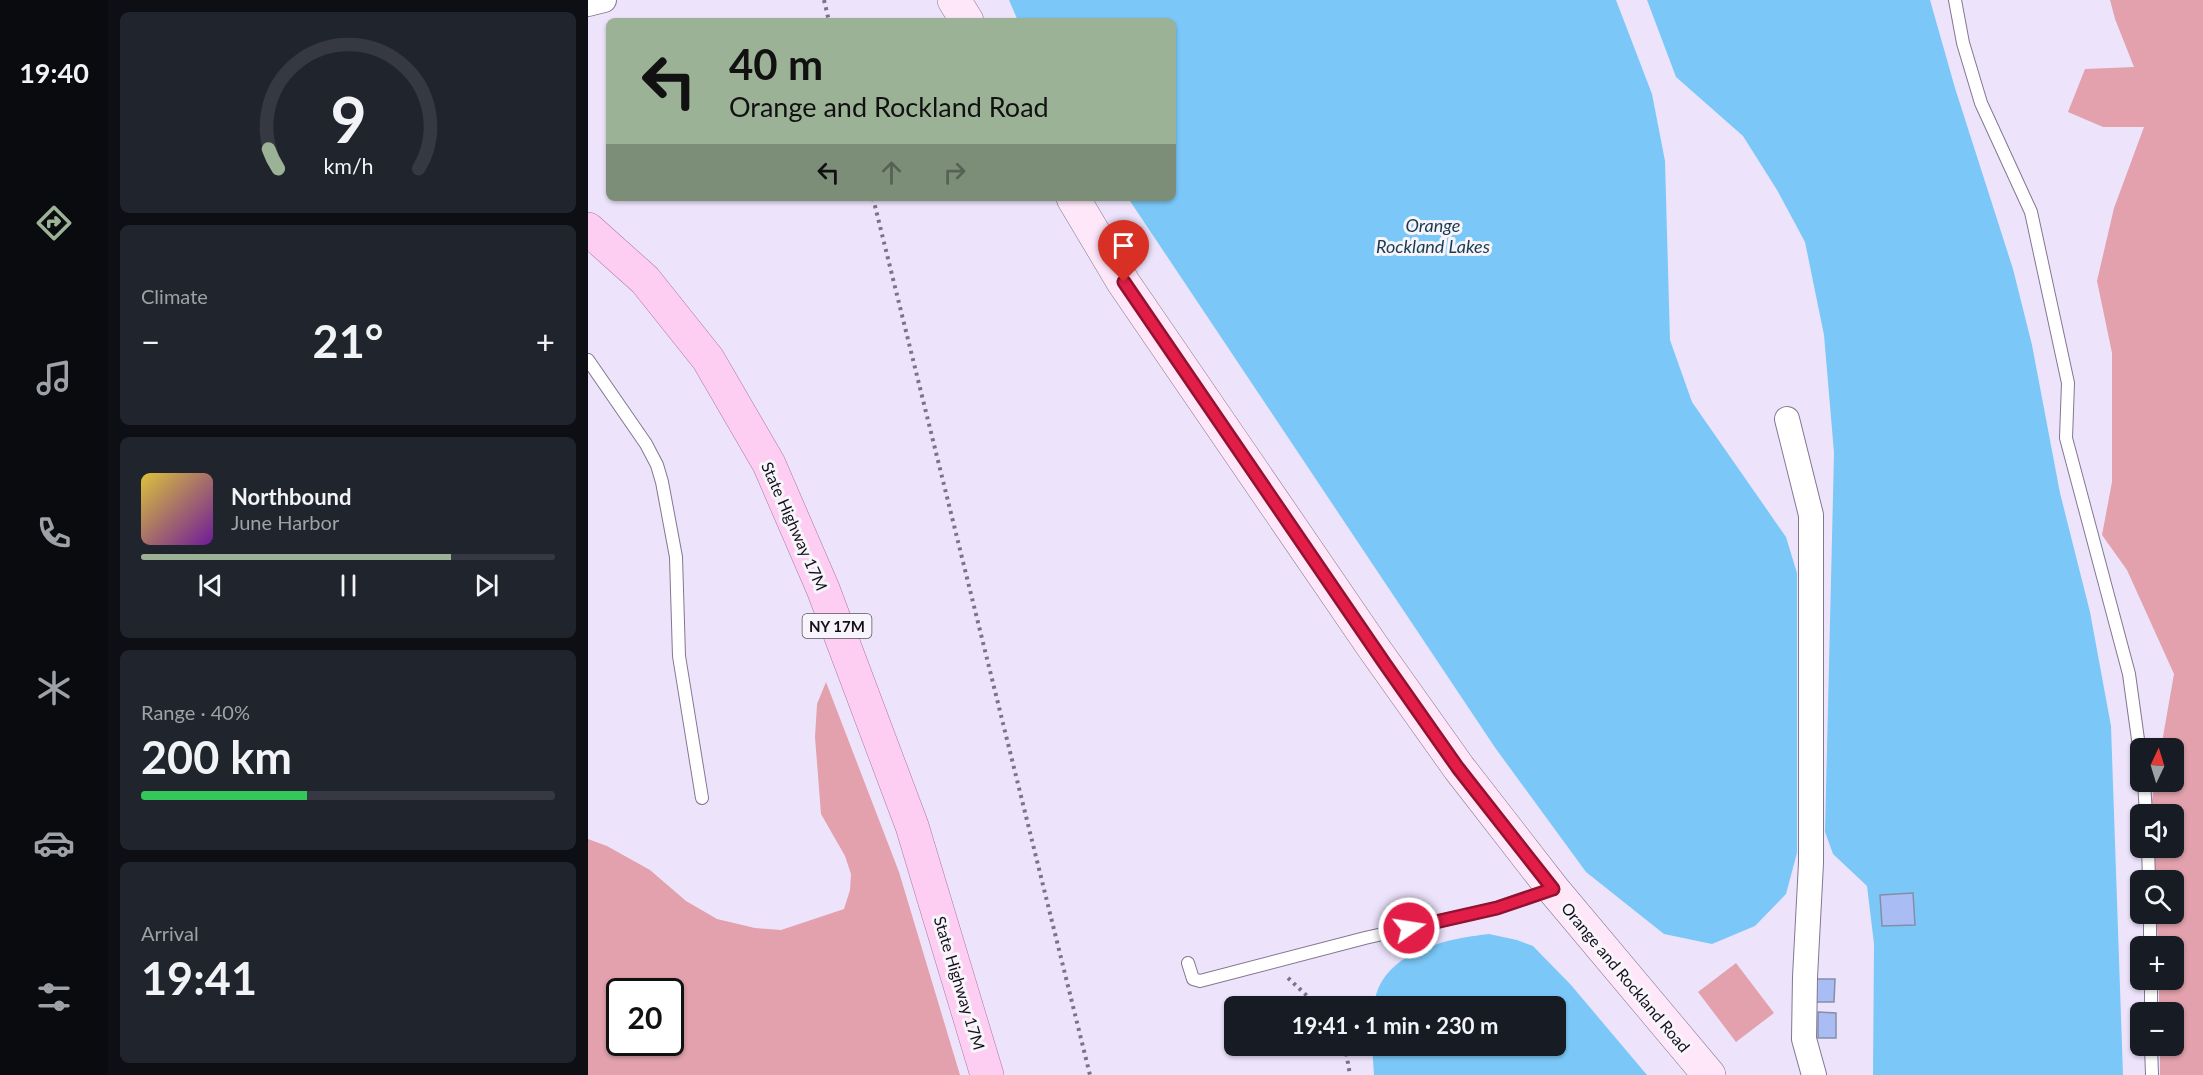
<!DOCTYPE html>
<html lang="en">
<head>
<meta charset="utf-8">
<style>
	body { margin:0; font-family:Lato,sans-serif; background:#20242c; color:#f1f3f6; height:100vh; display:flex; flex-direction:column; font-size:22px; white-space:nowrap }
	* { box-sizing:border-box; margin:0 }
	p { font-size:20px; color:#9ea1a6 }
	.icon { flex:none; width:33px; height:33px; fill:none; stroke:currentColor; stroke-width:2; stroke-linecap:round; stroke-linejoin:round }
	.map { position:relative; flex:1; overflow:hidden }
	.panel { display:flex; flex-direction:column; gap:12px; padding:12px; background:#0d0f14; width:480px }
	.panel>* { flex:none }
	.hud { position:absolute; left:18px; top:18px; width:570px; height:183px; border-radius:9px; box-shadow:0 2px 4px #0004; background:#9cb297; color:#111; overflow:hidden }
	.needle { width:39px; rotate:4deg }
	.controls { position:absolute; left:1542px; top:738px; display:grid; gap:12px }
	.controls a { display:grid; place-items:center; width:54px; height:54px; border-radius:9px; background:#171b24; box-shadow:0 2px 4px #0004; font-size:30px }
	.speed { position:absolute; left:18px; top:978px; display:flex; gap:12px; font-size:30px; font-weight:700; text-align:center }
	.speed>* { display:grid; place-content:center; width:78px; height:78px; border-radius:50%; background:#171b24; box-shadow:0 2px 4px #0004; line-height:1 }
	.speed .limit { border:3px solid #111; border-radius:9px; background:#fff; color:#111 }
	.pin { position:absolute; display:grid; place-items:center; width:51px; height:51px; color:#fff; margin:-62px -26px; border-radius:50% 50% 50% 0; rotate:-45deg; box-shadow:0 0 6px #0007 }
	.pin .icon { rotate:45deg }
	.me { position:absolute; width:66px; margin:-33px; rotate:77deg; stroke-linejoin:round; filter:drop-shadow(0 0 4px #0008) }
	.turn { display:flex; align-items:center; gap:21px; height:126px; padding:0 24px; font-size:27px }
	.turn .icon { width:78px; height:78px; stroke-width:2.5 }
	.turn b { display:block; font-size:42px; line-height:51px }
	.lanes { display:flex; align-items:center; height:57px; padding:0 24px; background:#0003; justify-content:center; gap:30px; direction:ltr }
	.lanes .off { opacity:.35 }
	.big { font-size:45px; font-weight:700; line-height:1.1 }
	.panel .card { flex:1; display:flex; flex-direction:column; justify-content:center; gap:9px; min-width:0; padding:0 21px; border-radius:9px; background:#20242c }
	.panel .dial { align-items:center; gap:0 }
	.dial svg { height:156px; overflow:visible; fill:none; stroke:#363941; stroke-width:7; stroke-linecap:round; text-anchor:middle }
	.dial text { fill:#f1f3f6; stroke:none }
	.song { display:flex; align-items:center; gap:18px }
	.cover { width:72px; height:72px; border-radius:9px; background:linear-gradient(135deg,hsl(50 70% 55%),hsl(280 70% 35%)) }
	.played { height:6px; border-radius:3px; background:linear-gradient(90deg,#9cb297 75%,#363941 75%) }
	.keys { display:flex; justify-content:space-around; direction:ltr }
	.heat { display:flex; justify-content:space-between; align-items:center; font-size:33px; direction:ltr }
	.charge { height:9px; border-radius:4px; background:linear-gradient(90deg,#34c759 40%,#363941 0) }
	.trip { position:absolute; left:636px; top:996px; width:342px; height:60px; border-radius:9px; background:#171b24; box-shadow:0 2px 4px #0004; font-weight:700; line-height:60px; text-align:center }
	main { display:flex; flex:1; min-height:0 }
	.menu { display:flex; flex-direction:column; width:108px; justify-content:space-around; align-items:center; background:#090b0e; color:#9ea1a6 }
	.menu .icon { width:42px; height:42px }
	.menu .selected { color:#9cb297 }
	.menu b { font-size:27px; color:#f1f3f6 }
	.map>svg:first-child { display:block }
</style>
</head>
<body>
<main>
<nav class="menu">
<b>19:40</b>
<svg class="icon selected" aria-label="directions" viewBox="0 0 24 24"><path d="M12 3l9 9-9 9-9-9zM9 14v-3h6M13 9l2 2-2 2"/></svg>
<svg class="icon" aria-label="music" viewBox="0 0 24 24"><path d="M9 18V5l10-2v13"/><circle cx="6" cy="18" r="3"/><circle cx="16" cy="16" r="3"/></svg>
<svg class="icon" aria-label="phone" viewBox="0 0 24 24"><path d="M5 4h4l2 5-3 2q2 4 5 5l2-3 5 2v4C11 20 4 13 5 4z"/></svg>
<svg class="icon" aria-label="climate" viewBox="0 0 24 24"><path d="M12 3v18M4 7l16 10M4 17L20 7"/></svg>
<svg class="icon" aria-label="car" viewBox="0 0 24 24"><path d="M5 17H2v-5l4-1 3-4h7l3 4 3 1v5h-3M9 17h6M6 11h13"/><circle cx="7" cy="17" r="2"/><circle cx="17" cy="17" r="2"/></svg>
<svg class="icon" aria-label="filters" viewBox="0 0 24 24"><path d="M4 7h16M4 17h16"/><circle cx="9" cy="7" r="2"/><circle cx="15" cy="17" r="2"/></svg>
</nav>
<section class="panel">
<div class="card dial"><svg viewBox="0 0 100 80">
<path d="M14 69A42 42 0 1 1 86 69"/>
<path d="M14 69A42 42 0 0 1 9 59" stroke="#9cb297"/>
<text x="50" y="56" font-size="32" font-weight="700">9</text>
<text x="50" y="72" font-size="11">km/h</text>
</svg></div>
<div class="card"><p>Climate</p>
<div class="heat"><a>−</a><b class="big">21°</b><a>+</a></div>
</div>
<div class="card">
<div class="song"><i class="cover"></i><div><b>Northbound</b><p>June Harbor</p></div></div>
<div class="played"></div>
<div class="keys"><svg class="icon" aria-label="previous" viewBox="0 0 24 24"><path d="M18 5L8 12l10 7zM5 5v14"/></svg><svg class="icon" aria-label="pause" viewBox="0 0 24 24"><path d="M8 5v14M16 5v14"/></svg><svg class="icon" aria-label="next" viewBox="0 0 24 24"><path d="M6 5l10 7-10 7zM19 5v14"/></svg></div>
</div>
<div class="card"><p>Range · 40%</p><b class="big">200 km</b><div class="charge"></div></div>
<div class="card"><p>Arrival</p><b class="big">19:41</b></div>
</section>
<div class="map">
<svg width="1615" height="1075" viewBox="0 0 1615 1075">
	<rect width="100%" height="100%" fill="#ede4fc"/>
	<path fill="#e2a1ac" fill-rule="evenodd" d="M1522 0H1615V1075H1572V1046H1586V1012H1571V980H1586V946H1570L1568 914H1586V880H1567L1566 848H1586V814H1564V800L1567 782H1586V748H1573L1586 674 1539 570 1514 535 1524 482V353L1509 281 1526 208 1556 127H1515L1480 112 1497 69 1546 67 1527 19Z
		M238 682 311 872 372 1075H0V839L19 846 62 870 98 901 129 919 167 928 193 930 256 909 262 890 263 874 257 856 233 814 227 737 229 704ZM32 992H82V1042H32Z
		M1148 963 1186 1013 1148 1042 1110 992Z"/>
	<path fill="#7bc8f8" d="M421 0H1028L1064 94 1077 161 1082 340 1104 402 1198 537 1209 573V853L1198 894 1167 926 1124 944 1076 934 998 872 908 749 540 198H585V21H430Z
		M1059 0H1342L1367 88 1425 269 1444 345 1472 493 1502 612 1523 726 1535 1075H1285L1286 944 1279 886 1245 854 1237 832 1246 453 1236 335 1217 242 1189 190 1155 136 1088 77Z
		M901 934 929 940 945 946 983 985 1059 1075H786L784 1046H968V1006H786C792 952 857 939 901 934Z"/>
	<path fill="#a9bcf4" stroke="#848ea9" stroke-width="1.5" d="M1325 893 1327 925 1294 926 1292 895Z
		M1228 979H1247L1246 1002H1228Z
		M1230 1012 1248 1013V1038H1230Z"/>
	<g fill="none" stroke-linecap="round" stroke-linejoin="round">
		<g stroke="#827792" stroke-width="14">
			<path id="lane" d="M1367 0 1375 43 1393 103 1443 212 1480 383 1478 438 1541 674 1552 754
				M0 360 58 444 69 465 74 482 88 557 91 656 114 798
				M1556 782 1558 814
				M1560 848 1561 880
				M1562 914V946
				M600 963 605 979 612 981 777 938 909 908 965 889
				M1563 980V1012
				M1563 1046 1564 1075"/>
		</g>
		<g stroke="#827792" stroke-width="26">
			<path id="street" d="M0 4 16 0
				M1199 419 1223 515V863L1217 977 1216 1039 1226 1075"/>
		</g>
		<g stroke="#827792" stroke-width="34">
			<path id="secondary" d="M366 0 379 21
				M485 198 535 282 785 647 871 768 965 889 1121 1075"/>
		</g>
		<g stroke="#ab76a1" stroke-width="34">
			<path id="primary" d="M0 229 57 280 120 359 181 464 235 589 324 826 399 1075"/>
		</g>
		<path stroke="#7a7484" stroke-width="4" stroke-dasharray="3 4.5" stroke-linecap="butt" d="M236 0 241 21
			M285 198 502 1075
			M700 978 730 1006
			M757 1046 762 1075"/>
		<use href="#lane" stroke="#fff" stroke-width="12"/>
		<use href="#street" stroke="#fff" stroke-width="24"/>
		<use href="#secondary" stroke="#fee7f9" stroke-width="33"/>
		<use href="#primary" stroke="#fecef2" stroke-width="33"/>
	</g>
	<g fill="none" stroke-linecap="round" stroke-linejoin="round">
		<g stroke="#92132f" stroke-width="15">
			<path id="route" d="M536 282 797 664 870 768 965 889 909 908 821 928"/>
		</g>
		<use href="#route" stroke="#e11d48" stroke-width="10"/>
	</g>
	<g text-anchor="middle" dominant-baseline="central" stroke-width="6" stroke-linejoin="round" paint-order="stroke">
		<rect fill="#f7f5fb" stroke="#57545d" stroke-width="1.5" x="214.5" y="614" width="69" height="24" rx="4.5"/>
		<g font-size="15" font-weight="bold" fill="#130f19">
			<text x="249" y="626">NY 17M</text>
		</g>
		<g font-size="16" fill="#130f19" stroke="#f7f5fb">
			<text transform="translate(207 526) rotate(66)">State Highway 17M</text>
			<text transform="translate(1038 977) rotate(50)">Orange and Rockland Road</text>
			<text transform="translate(372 983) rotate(73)">State Highway 17M</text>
		</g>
		<g font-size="18" font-style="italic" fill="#193b4f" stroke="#f7f5fb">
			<text x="845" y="225">Orange<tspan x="845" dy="21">Rockland Lakes</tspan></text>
		</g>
	</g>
</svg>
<div class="controls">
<a><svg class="needle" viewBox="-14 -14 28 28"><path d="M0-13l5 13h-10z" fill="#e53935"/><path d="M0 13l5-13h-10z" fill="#9ea1a6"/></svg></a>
<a><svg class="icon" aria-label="sound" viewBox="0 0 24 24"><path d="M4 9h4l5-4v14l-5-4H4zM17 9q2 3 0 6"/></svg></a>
<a><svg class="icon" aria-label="search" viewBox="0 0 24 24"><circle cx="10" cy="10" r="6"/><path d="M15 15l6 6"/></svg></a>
<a>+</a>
<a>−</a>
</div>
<div class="speed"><div class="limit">20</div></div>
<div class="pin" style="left:536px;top:282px;background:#d93025"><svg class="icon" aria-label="arrive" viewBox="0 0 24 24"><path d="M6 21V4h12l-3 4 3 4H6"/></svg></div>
<svg class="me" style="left:821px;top:928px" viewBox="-20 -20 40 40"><circle r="17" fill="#e11d48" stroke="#fff" stroke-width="3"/><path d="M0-11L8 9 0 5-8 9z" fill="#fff"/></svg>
<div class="trip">19:41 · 1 min · 230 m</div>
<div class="hud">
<div class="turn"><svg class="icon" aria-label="left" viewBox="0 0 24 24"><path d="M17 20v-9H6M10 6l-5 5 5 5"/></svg><div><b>40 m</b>Orange and Rockland Road</div></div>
<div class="lanes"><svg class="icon" aria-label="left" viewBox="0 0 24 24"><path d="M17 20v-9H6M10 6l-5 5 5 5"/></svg><svg class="icon off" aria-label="ahead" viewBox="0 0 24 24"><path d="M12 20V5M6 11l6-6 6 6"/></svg><svg class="icon off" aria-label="right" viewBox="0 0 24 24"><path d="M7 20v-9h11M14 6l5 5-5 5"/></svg></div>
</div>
</div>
</main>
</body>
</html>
